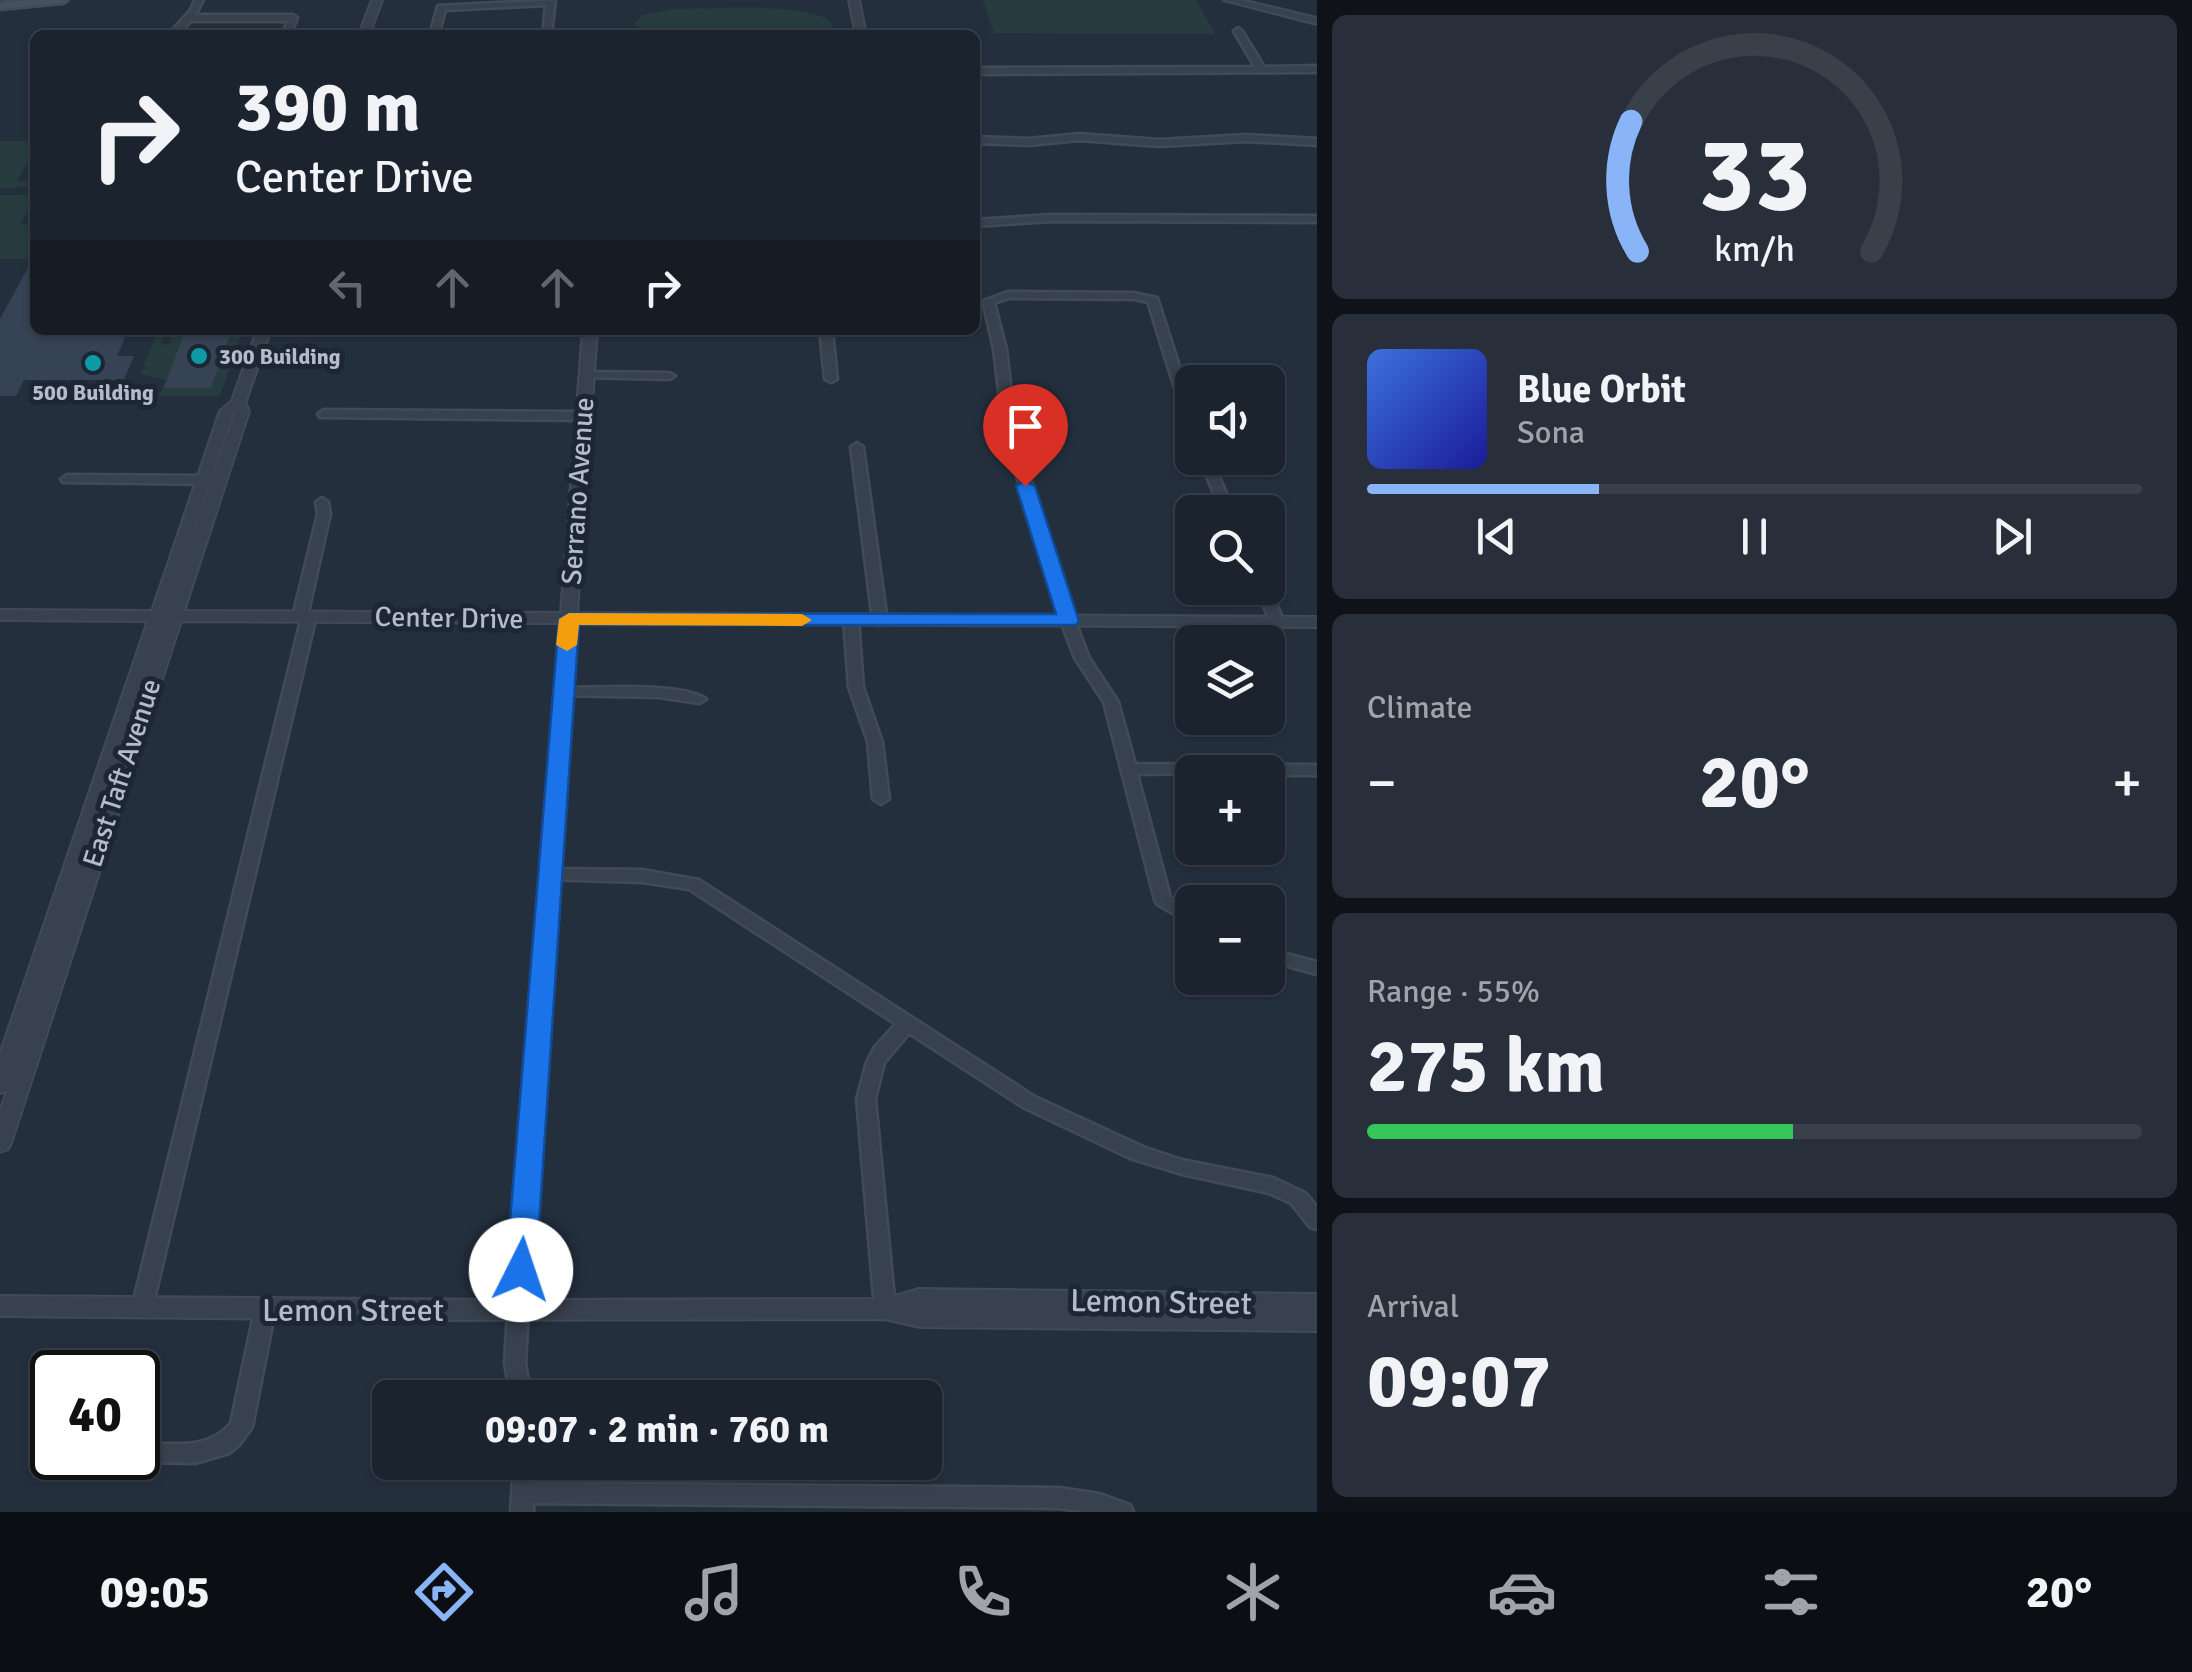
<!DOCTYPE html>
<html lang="en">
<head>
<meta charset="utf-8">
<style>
	body { margin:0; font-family:Signika,sans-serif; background:#282f3a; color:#f1f3f6; height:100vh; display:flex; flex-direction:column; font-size:38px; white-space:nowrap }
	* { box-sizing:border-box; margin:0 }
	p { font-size:32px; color:#a0a4aa }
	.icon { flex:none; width:55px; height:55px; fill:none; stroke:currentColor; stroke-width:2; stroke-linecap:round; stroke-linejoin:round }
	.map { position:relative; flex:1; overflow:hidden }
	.drawer { display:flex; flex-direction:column; gap:15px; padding:15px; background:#0f1319; width:875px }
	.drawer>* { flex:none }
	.top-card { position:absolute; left:30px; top:30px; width:950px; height:305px; border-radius:15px; box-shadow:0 2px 8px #0004,0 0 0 2px #39404a; background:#1b232e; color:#f1f3f6; overflow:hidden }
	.fabs { position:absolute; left:1175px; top:365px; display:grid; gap:20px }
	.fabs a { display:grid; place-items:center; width:110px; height:110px; border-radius:15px; background:#1b232e; box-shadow:0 2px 8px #0004,0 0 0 2px #39404a; font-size:50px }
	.speed { position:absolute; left:30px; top:1350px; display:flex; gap:20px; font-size:50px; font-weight:700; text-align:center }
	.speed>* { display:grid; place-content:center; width:130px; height:130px; border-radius:50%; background:#1b232e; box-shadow:0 2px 8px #0004,0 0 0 2px #39404a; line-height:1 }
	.speed .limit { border:5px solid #111; border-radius:15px; background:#fff; color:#111 }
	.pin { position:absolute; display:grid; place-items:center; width:85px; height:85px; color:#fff; margin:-102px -42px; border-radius:50% 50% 50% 0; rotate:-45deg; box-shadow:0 0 10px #0007 }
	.pin .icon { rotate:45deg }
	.me { position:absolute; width:110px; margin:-55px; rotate:4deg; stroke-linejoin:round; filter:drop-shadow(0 0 8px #0008) }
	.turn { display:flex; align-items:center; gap:35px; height:210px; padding:0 40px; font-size:45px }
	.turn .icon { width:130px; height:130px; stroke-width:2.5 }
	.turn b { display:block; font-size:70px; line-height:85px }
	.lanes { display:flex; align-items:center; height:95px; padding:0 40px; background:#0003; justify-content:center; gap:50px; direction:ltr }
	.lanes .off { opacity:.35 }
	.big { font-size:75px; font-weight:800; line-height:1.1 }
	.drawer .tile { flex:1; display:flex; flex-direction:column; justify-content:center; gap:15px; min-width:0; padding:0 35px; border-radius:15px; background:#282f3a }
	.drawer .dial { align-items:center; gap:0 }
	.dial svg { height:260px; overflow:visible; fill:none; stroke:#39404a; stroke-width:7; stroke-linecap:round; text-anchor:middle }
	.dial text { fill:#f1f3f6; stroke:none }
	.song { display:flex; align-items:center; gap:30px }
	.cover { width:120px; height:120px; border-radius:15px; background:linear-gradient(135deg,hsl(220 70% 55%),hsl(240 70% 35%)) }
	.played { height:10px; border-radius:5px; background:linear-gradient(90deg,#8ab4f8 30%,#39404a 30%) }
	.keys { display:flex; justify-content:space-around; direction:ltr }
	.heat { display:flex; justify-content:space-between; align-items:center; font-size:55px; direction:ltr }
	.charge { height:15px; border-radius:8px; background:linear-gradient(90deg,#34c759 55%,#39404a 0) }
	.trip { position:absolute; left:372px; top:1380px; width:570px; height:100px; border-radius:15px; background:#1b232e; box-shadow:0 2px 8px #0004,0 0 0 2px #39404a; font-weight:800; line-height:100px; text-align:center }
	.menu { display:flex; height:160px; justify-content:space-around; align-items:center; background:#0b0e12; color:#a0a4aa }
	.menu .icon { width:70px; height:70px }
	.menu .active { color:#8ab4f8 }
	.menu b { font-size:45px; color:#f1f3f6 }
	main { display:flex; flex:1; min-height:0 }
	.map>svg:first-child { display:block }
</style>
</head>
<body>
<main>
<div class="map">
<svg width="1317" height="1512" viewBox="0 0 1317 1512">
	<rect width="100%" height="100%" fill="#242f3e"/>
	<path fill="#263c3f" d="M983 0H1196L1215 34 994 33Z
		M674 9C706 9 816 0 833 25L820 35H650L634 24 642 15Z
		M0 141H35V150L16 182 35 180V185L0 189Z
		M0 195H27L35 199 21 223 35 228V259H0Z
		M232 330H243L220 396H157L163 388H211Z
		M180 332H185L166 380 140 374 142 369 151 368 143 367 156 336H166L160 343 166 345 171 343V336Z"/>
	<path fill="#364354" d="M35 255V330H128L117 356H134L124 380H24L16 396H0V319Z
		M205 330H232L211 388H163L185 332Z"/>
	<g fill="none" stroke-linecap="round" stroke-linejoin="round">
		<g stroke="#414a57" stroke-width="5">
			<path id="minor" d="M195 0H203L195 15H293L297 18 290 35H282L288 21H191L177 35H168L191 10Z
				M555 0 551 35H543L546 5 445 10 438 35H430L438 6Z
				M1238 28 1242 31 1264 67 1317 66V72L975 74V68L1255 67 1234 31Z
				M1079 134 1159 140 1246 135 1317 139V145L1246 141 1159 146 1079 140 1029 145 975 143V137L1029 139Z
				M1051 215 1317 216V222L1051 221 975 226V220Z
				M1008 292 1134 293 1157 298 1192 406V427L1186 423 1148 302 1134 299 1009 298 994 303 1006 349 1016 434 1078 629 1089 658 1118 702 1135 764 1317 765V775H1268V772L1137 774 1170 897 1192 911V924L1157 904 1155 900 1104 702 1075 658 1064 629 1004 434 994 349 983 301Z
				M820 330H832L837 379 831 382 825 379Z
				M586 372 669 373 675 376 669 379 582 377V373Z
				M324 410 583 412 589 416 583 420 320 417 318 414Z
				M857 443 863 447 887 621 880 625 873 621 851 447Z
				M1199 458H1211L1234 512H1222Z
				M67 475 215 476 221 480 215 484 63 482 61 479Z
				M322 498 328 502 330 514 308 612 316 616 152 1308 149 1314 142 1317 135 1314 132 1308 301 620 293 616 318 514 316 502Z
				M1268 585 1284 622 1282 625H1272L1256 588H1268Z
				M851 616 858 620 863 687 882 742 889 799 881 804 873 799 868 742 849 687 844 620Z
				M563 688C596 688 682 682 706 699L699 703 659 697 558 695 556 692Z
				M550 869 642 870 699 880 1035 1097 1143 1147 1182 1160 1273 1178 1305 1193 1317 1207V1229L1310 1227 1291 1203 1269 1193 1182 1174 1130 1158 1023 1107 909 1033 884 1063 875 1099 895 1309 892 1315 885 1318 878 1315 875 1309 857 1099 867 1062 875 1047 896 1024 689 889 642 882 544 879 542 875 544 871Z
				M1268 949 1317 962V974L1268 961Z
				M265 1301 272 1304 275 1310 252 1427 239 1445 229 1453 195 1463 138 1462 130 1459 138 1458V1442C171 1444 208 1451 231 1423L255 1310 258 1304Z
				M518 1301 525 1304 528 1310 525 1363 531 1398H511L505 1363 508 1310 511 1304Z
				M514 1462H536L534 1483 1059 1488 1100 1494 1130 1505 1133 1512H1086L1059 1508 533 1503V1512H511Z"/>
		</g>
		<g stroke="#414a57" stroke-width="4">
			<path id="tertiary" d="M372 0H382L369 35H359Z
				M849 0H859L866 35H856Z
				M1224 0H1241L1317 18V24Z
				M257 330H271L245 403 249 411 184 611 561 613 583 330H597L577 613 1317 617V627L577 623 530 1300 885 1299 919 1289 1317 1294V1331L920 1327 885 1319 420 1320 0 1316V1296L507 1300 560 623 181 621 11 1143 8 1149 0 1152V1111L7 1091 0 1093V1054L148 621 0 620V610L152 611 220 411 232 401ZM235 412 168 611 233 413Z"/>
		</g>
		<g stroke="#414a57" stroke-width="5">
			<path id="secondary" d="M28 0H68L63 3 0 9V3Z"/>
		</g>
		<use href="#minor" fill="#38414e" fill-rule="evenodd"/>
		<use href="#tertiary" fill="#38414e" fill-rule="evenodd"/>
		<use href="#secondary" fill="#465061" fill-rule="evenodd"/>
	</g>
	<path fill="#1a73e8" stroke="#114b97" stroke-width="2.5" d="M1025 481 1035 486 1079 621 1076 625H579L536 1270 532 1279 521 1283 511 1279 506 1270 559 619 569 613 1056 614 1016 486Z"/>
	<path fill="#f59e0b" d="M569 613 802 614 812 620 802 626 579 625 577 645 567 651 556 645 559 619Z"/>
	<g fill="#0f9aa8" stroke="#1d2633" stroke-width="4">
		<circle cx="199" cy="356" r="10"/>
		<circle cx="93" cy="363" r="10"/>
	</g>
	<g text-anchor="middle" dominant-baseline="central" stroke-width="10" stroke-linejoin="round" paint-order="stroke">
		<g font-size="22" font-weight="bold" fill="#b4bcc9" stroke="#1d2633" text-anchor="start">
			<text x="219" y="356">300 Building</text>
			<text x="93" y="392" text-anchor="middle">500 Building</text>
		</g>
		<g font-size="28" fill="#b4bcc9" stroke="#1d2633">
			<text transform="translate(578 491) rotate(-86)">Serrano Avenue</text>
			<text transform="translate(449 618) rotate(1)">Center Drive</text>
			<text transform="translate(122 773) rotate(-72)">East Taft Avenue</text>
		</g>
		<g font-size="32" fill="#b4bcc9" stroke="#1d2633">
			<text transform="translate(1161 1302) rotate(1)">Lemon Street</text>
			<text x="353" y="1310">Lemon Street</text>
		</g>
	</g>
</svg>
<div class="fabs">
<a><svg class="icon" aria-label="sound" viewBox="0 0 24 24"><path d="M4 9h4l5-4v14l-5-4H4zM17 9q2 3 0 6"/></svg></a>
<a><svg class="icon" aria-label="search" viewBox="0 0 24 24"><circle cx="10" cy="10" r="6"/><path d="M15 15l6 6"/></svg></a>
<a><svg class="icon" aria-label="layers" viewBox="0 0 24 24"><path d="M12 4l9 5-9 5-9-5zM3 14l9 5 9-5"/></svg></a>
<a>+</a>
<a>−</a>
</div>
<div class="speed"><div class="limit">40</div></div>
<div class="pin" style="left:1025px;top:486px;background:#d93025"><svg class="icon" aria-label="arrive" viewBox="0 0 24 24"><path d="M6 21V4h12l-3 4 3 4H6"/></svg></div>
<svg class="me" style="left:521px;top:1270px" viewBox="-20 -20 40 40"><circle r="19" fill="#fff"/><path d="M0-13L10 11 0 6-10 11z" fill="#1a73e8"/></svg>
<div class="trip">09:07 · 2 min · 760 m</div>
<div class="top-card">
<div class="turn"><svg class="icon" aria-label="right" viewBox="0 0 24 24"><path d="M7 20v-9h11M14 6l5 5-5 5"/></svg><div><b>390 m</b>Center Drive</div></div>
<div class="lanes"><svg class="icon off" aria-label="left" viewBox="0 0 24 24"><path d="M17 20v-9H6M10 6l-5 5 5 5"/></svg><svg class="icon off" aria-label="ahead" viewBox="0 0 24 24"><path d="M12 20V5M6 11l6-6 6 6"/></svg><svg class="icon off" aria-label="ahead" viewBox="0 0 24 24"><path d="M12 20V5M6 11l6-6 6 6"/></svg><svg class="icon" aria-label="right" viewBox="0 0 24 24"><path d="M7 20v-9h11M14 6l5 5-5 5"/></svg></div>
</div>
</div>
<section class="drawer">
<div class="tile dial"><svg viewBox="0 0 100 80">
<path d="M14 69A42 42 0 1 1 86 69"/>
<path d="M14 69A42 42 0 0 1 12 29" stroke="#8ab4f8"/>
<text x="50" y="56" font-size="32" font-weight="700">33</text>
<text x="50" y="72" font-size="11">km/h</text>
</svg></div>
<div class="tile">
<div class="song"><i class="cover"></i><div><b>Blue Orbit</b><p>Sona</p></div></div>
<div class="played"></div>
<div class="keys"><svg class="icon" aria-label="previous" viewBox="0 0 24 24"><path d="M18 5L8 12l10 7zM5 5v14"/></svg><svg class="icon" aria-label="pause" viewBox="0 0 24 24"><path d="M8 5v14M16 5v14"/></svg><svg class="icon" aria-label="next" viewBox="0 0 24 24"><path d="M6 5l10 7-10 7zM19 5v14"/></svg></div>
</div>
<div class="tile"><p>Climate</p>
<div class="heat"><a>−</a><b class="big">20°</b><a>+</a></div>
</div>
<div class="tile"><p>Range · 55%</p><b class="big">275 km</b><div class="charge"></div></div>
<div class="tile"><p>Arrival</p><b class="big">09:07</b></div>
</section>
</main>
<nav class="menu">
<b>09:05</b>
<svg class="icon active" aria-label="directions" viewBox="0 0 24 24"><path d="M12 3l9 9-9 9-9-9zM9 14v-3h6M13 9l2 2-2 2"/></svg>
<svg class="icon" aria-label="music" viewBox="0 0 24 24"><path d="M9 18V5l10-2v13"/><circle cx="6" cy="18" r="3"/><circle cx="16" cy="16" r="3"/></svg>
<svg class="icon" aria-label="phone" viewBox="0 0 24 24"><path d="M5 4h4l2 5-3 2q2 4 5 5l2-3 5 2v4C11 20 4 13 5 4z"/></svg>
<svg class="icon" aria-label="climate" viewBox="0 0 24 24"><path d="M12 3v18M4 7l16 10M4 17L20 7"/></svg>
<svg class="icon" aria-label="car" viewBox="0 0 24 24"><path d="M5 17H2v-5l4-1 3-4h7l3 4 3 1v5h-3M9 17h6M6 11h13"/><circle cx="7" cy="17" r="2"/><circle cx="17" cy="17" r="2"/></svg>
<svg class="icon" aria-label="filters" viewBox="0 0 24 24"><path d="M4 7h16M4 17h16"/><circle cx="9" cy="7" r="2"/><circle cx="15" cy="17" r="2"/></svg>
<b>20°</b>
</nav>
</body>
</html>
